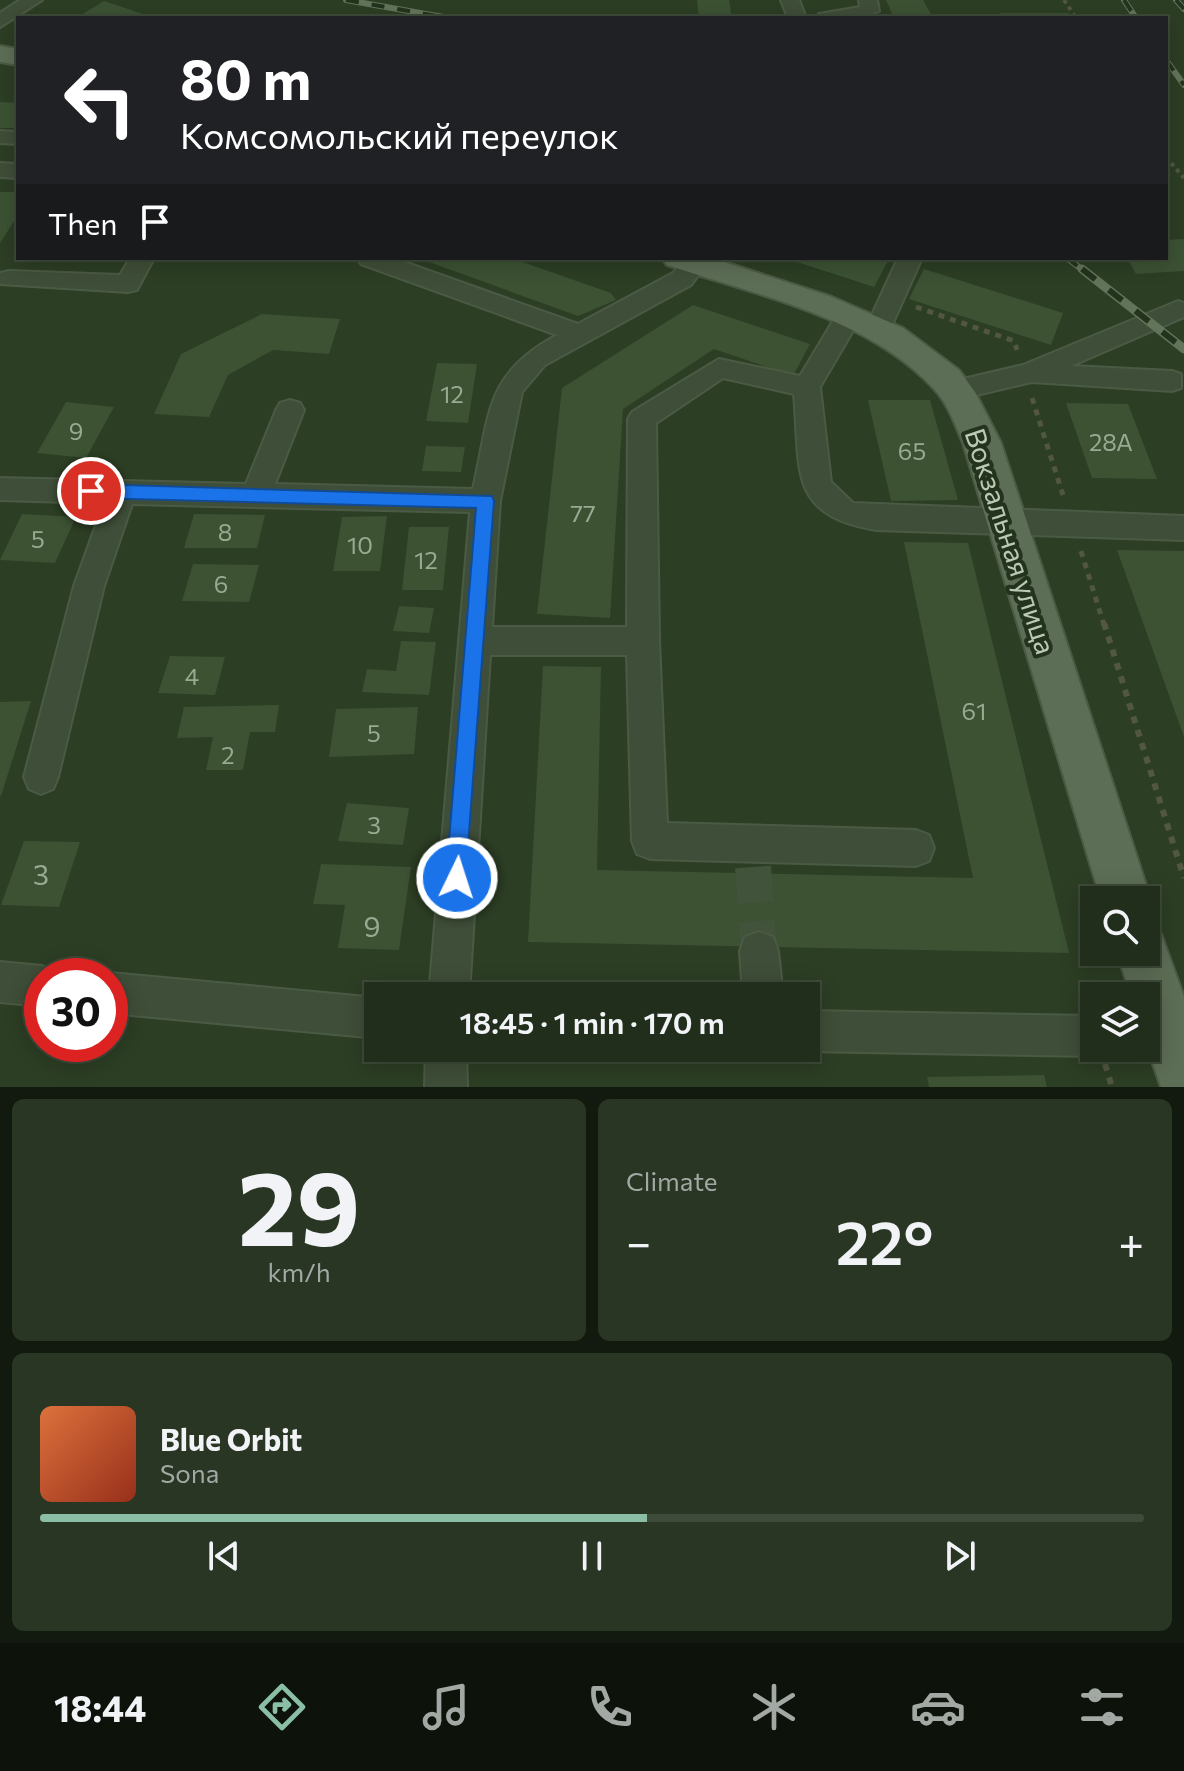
<!DOCTYPE html>
<html lang="en">
<head>
<meta charset="utf-8">
<style>
	body { margin:0; font-family:Commissioner,sans-serif; background:#293624; color:#f1f3f6; height:100vh; display:flex; flex-direction:column; font-size:30px; white-space:nowrap }
	* { box-sizing:border-box; margin:0 }
	p { font-size:26px; color:#a2a8a3 }
	.icon { flex:none; width:44px; height:44px; fill:none; stroke:currentColor; stroke-width:2; stroke-linecap:round; stroke-linejoin:round }
	.map { position:relative; height:1087px; overflow:hidden }
	.sheet { display:flex; flex-direction:column; gap:12px; padding:12px; background:#12190f; flex:1 }
	.sheet>* { flex:none }
	.hud { position:absolute; left:16px; top:16px; width:1152px; height:244px; border-radius:0px; box-shadow:0 4px 20px #0003,0 0 0 2px #3e4a3a; background:#202124; color:#fff; overflow:hidden }
	.controls { position:absolute; left:1080px; top:886px; display:grid; gap:16px }
	.controls a { display:grid; place-items:center; width:80px; height:80px; border-radius:0px; background:#212e1b; box-shadow:0 4px 20px #0003,0 0 0 2px #3e4a3a; font-size:40px }
	.speed { position:absolute; left:24px; top:958px; display:flex; gap:16px; font-size:40px; font-weight:700; text-align:center }
	.speed>* { display:grid; place-content:center; width:104px; height:104px; border-radius:50%; background:#212e1b; box-shadow:0 4px 20px #0003,0 0 0 2px #3e4a3a; line-height:1 }
	.speed .limit { border:12px solid #d22; background:#fff; color:#111 }
	.pin { position:absolute; display:grid; place-items:center; width:68px; height:68px; color:#fff; margin:-34px; border:4px solid #fff; border-radius:50%; box-shadow:0 2px 8px #0007 }
	.me { position:absolute; width:88px; margin:-44px; rotate:4deg; stroke-linejoin:round; filter:drop-shadow(0 0 6px #0008) }
	.turn { display:flex; align-items:center; gap:28px; height:168px; padding:0 32px; font-size:36px }
	.turn .icon { width:104px; height:104px; stroke-width:2.5 }
	.turn b { display:block; font-size:56px; line-height:68px }
	.then { display:flex; align-items:center; height:76px; padding:0 32px; background:#0003; gap:16px; font-size:30px }
	.big { font-size:60px; font-weight:600; line-height:1.1 }
	.sheet .tile { flex:1; display:flex; flex-direction:column; justify-content:center; gap:12px; min-width:0; padding:0 28px; border-radius:12px; background:#293624 }
	.sheet .dial { align-items:center; gap:0 }
	.dial b { font-size:104px; line-height:1 }
	.song { display:flex; align-items:center; gap:24px }
	.cover { width:96px; height:96px; border-radius:12px; background:linear-gradient(135deg,hsl(20 70% 55%),hsl(10 70% 35%)) }
	.played { height:8px; border-radius:4px; background:linear-gradient(90deg,#8abfa5 55%,#3e4a3a 55%) }
	.keys { display:flex; justify-content:space-around; direction:ltr }
	.heat { display:flex; justify-content:space-between; align-items:center; font-size:44px; direction:ltr }
	.sheet .tiles { flex:1; display:grid; gap:12px; grid-template-columns:1fr 1fr }
	.tile:last-child { grid-column:span 2 }
	.trip { position:absolute; left:364px; top:982px; width:456px; height:80px; border-radius:0px; background:#212e1b; box-shadow:0 4px 20px #0003,0 0 0 2px #3e4a3a; font-weight:600; line-height:80px; text-align:center }
	.tab-bar { display:flex; height:128px; justify-content:space-around; align-items:center; background:#0d120b; color:#a2a8a3 }
	.tab-bar .icon { width:56px; height:56px }
	.tab-bar .on { color:#8abfa5 }
	.tab-bar b { font-size:36px; color:#f1f3f6 }
	.map>svg:first-child { display:block }
</style>
</head>
<body>
<div class="map">
<svg width="1184" height="1087" viewBox="0 0 1184 1087">
	<rect width="100%" height="100%" fill="#2c3e24"/>
	<path fill="#3c5233" d="M697 0H729L732 18H699Z
		M886 0H923L933 18H894Z
		M104 1 152 17 151 18H76Z
		M1000 13H1069L1070 18H1002Z
		M0 102 18 103V128H0Z
		M0 192H18V215L0 243Z
		M1184 239V271L1136 274 1127 258H1166V240Z
		M418 258H511L611 293 616 300 578 316Z
		M880 258 888 261 874 287 788 259Z
		M924 269 1063 313 1051 345 909 299Z
		M693 305 810 344 793 376 714 349 623 409 610 618 537 614 562 388Z
		M262 314 340 319 329 354 273 350 228 375 209 417 154 414 181 354Z
		M437 363 477 364 468 423 426 421Z
		M868 400H930L958 500 891 501Z
		M66 402 114 407 86 458 37 453Z
		M1066 403 1128 404 1157 479 1092 478Z
		M426 446 465 447 461 472 422 471Z
		M22 514 76 517 55 563 0 560Z
		M194 514 265 515 257 548H184Z
		M387 516 380 571H333L342 517Z
		M409 527H449L443 590H402Z
		M904 542 968 543 1069 953 528 942 543 666 601 667 597 870 973 878Z
		M1117 550 1184 551V737Z
		M193 564 259 565 249 602 182 601Z
		M399 606 434 608 429 633 393 631Z
		M401 641 436 642 429 695 362 692 367 669 396 671Z
		M170 656 225 657 215 695 158 693Z
		M31 701 1 796H0V702Z
		M279 705 275 732H250L243 770H206L213 737 177 738 184 707Z
		M418 707 414 754 329 757 336 709Z
		M347 803 409 808 403 845 338 841Z
		M24 841 80 842 59 907 1 905Z
		M321 864 411 867 399 950 338 948 345 905 313 904Z
		M1044 1075 1047 1087H929L927 1077Z"/>
	<g fill="none" stroke-linecap="round" stroke-linejoin="round">
		<path stroke="#41533a" stroke-width="36" stroke-dasharray="36 18" stroke-linecap="butt" d="M753 867 759 951"/>
		<g stroke="#4b5a44" stroke-width="4">
			<path id="minor" d="M20 0H42L0 27V13Z
				M781 0H799L806 18H788Z
				M859 0H877L879 11 861 18H817L819 14 860 7Z
				M0 131 18 132V144L0 143Z
				M0 163 18 164V178L0 177Z
				M130 258H154L137 290 128 292 0 284V273L9 271 120 275Z
				M357 258H393L578 324 673 273 686 258H711L691 285 545 365 522 392 500 501 492 627H627L628 419 632 412 719 359 800 376 839 311H857L861 317 820 387 831 482 853 503 1184 516V540L876 530C786 515 801 469 794 394L723 378 656 423 659 641 667 823 916 830 929 835 934 848 929 861 916 866 650 859 637 854 632 841 627 655H490L469 996H429L470 512 132 504 104 586 58 777 53 789 41 794 29 789 24 777 74 586 104 503 0 500V478L246 484 276 410 280 403 290 400 300 403 304 410 275 484 473 489C490 415 484 374 557 335L361 264Z
				M898 258H922L887 336H869L865 330Z
				M1178 301 1184 303V317L1071 366 1172 371 1181 374V388L1172 391 1032 382 955 400 946 397 942 390 946 383 1023 365Z
				M759 932 773 937 778 951 783 996H743L740 951 745 937Z
				M0 962 42 966 56 972 58 976H42V1006L0 1002Z
				M110 973 378 998V1038L110 1013V976H103Z
				M806 1011 1094 1016V1048H1109L1094 1056 806 1051 798 1048H806Z
				M426 1048H466L467 1087H425Z"/>
		</g>
		<g stroke="#4b5a44" stroke-width="4">
			<path id="major" d="M0 46 18 49V65L0 62Z
				M662 258H712L832 297 903 328 959 370 975 392 1001 443 1151 900 1146 912V900H1101L963 443C955 424 948 404 934 389 868 317 756 295 667 265Z
				M1146 927 1161 934 1184 997V1087H1161L1146 1044V996H1131L1117 952H1146Z"/>
		</g>
		<path stroke="#52573f" stroke-width="4" stroke-dasharray="4 4" stroke-linecap="butt" d="M1064 0 1076 18
			M1166 157 1184 178"/>
		<path stroke="#52573f" stroke-width="5" stroke-dasharray="6 6" stroke-linecap="butt" d="M916 307 1014 341 1017 350
			M1032 398 1063 495
			M1081 551 1104 625"/>
		<path stroke="#52573f" stroke-width="6" stroke-dasharray="7 7" stroke-linecap="butt" d="M1104 623 1184 878
			M1105 1064 1112 1087"/>
		<use href="#minor" fill="#3f4e38" fill-rule="evenodd"/>
		<use href="#major" fill="#5d6e56" fill-rule="evenodd"/>
		<g stroke="#62755a" stroke-width="6">
			<path id="rail-far1" d="M346 0 449 18
				M1124 0 1136 18
				M1176 0 1184 9
				M1166 60 1184 85
				M1067 258 1084 271"/>
		</g>
		<g stroke="#62755a" stroke-width="9">
			<path id="rail" d="M1082 269 1184 349"/>
		</g>
		<use href="#rail-far1" stroke="#24331d" stroke-width="4" stroke-dasharray="13" stroke-linecap="butt"/>
		<use href="#rail" stroke="#24331d" stroke-width="6" stroke-dasharray="17" stroke-linecap="butt"/>
	</g>
	<path fill="#1a73e8" stroke="#114b97" stroke-width="2" d="M91 484 492 496 494 501 465 886 457 889 449 886 446 878 476 508 91 498 83 491Z"/>
	<g text-anchor="middle" dominant-baseline="central" stroke-width="8" stroke-linejoin="round" paint-order="stroke">
		<g font-size="24" fill="#99aa92">
			<text x="452" y="393">12</text>
			<text x="76" y="430">9</text>
			<text x="1111" y="441">28А</text>
			<text x="912" y="450">65</text>
			<text x="583" y="512">77</text>
			<text x="225" y="531">8</text>
			<text x="38" y="538">5</text>
			<text x="360" y="544">10</text>
			<text x="426" y="559">12</text>
			<text x="221" y="583">6</text>
			<text x="192" y="675">4</text>
			<text x="974" y="710">61</text>
			<text x="374" y="732">5</text>
			<text x="228" y="754">2</text>
			<text x="374" y="824">3</text>
		</g>
		<g font-size="28" fill="#bac9b4" stroke="#24331d">
			<text transform="translate(1011 541) rotate(72)">Вокзальная улица</text>
		</g>
		<g font-size="28" fill="#99aa92">
			<text x="41" y="874">3</text>
			<text x="372" y="926">9</text>
		</g>
	</g>
</svg>
<div class="controls">
<a><svg class="icon" aria-label="search" viewBox="0 0 24 24"><circle cx="10" cy="10" r="6"/><path d="M15 15l6 6"/></svg></a>
<a><svg class="icon" aria-label="layers" viewBox="0 0 24 24"><path d="M12 4l9 5-9 5-9-5zM3 14l9 5 9-5"/></svg></a>
</div>
<div class="speed"><div class="limit">30</div></div>
<div class="pin" style="left:91px;top:491px;background:#d93025"><svg class="icon" aria-label="arrive" viewBox="0 0 24 24"><path d="M6 21V4h12l-3 4 3 4H6"/></svg></div>
<svg class="me" style="left:457px;top:878px" viewBox="-20 -20 40 40"><circle r="17" fill="#1a73e8" stroke="#fff" stroke-width="3"/><path d="M0-11L8 9 0 5-8 9z" fill="#fff"/></svg>
<div class="trip">18:45 · 1 min · 170 m</div>
<div class="hud">
<div class="turn"><svg class="icon" aria-label="left" viewBox="0 0 24 24"><path d="M17 20v-9H6M10 6l-5 5 5 5"/></svg><div><b>80 m</b>Комсомольский переулок</div></div>
<div class="then">Then<svg class="icon" aria-label="arrive" viewBox="0 0 24 24"><path d="M6 21V4h12l-3 4 3 4H6"/></svg></div>
</div>
</div>
<section class="sheet">
<div class="tiles">
<div class="tile dial"><b>29</b><p>km/h</p></div>
<div class="tile"><p>Climate</p>
<div class="heat"><a>−</a><b class="big">22°</b><a>+</a></div>
</div>
<div class="tile">
<div class="song"><i class="cover"></i><div><b>Blue Orbit</b><p>Sona</p></div></div>
<div class="played"></div>
<div class="keys"><svg class="icon" aria-label="previous" viewBox="0 0 24 24"><path d="M18 5L8 12l10 7zM5 5v14"/></svg><svg class="icon" aria-label="pause" viewBox="0 0 24 24"><path d="M8 5v14M16 5v14"/></svg><svg class="icon" aria-label="next" viewBox="0 0 24 24"><path d="M6 5l10 7-10 7zM19 5v14"/></svg></div>
</div>
</div>
</section>
<nav class="tab-bar">
<b>18:44</b>
<svg class="icon on" aria-label="directions" viewBox="0 0 24 24"><path d="M12 3l9 9-9 9-9-9zM9 14v-3h6M13 9l2 2-2 2"/></svg>
<svg class="icon" aria-label="music" viewBox="0 0 24 24"><path d="M9 18V5l10-2v13"/><circle cx="6" cy="18" r="3"/><circle cx="16" cy="16" r="3"/></svg>
<svg class="icon" aria-label="phone" viewBox="0 0 24 24"><path d="M5 4h4l2 5-3 2q2 4 5 5l2-3 5 2v4C11 20 4 13 5 4z"/></svg>
<svg class="icon" aria-label="climate" viewBox="0 0 24 24"><path d="M12 3v18M4 7l16 10M4 17L20 7"/></svg>
<svg class="icon" aria-label="car" viewBox="0 0 24 24"><path d="M5 17H2v-5l4-1 3-4h7l3 4 3 1v5h-3M9 17h6M6 11h13"/><circle cx="7" cy="17" r="2"/><circle cx="17" cy="17" r="2"/></svg>
<svg class="icon" aria-label="filters" viewBox="0 0 24 24"><path d="M4 7h16M4 17h16"/><circle cx="9" cy="7" r="2"/><circle cx="15" cy="17" r="2"/></svg>
</nav>
</body>
</html>
